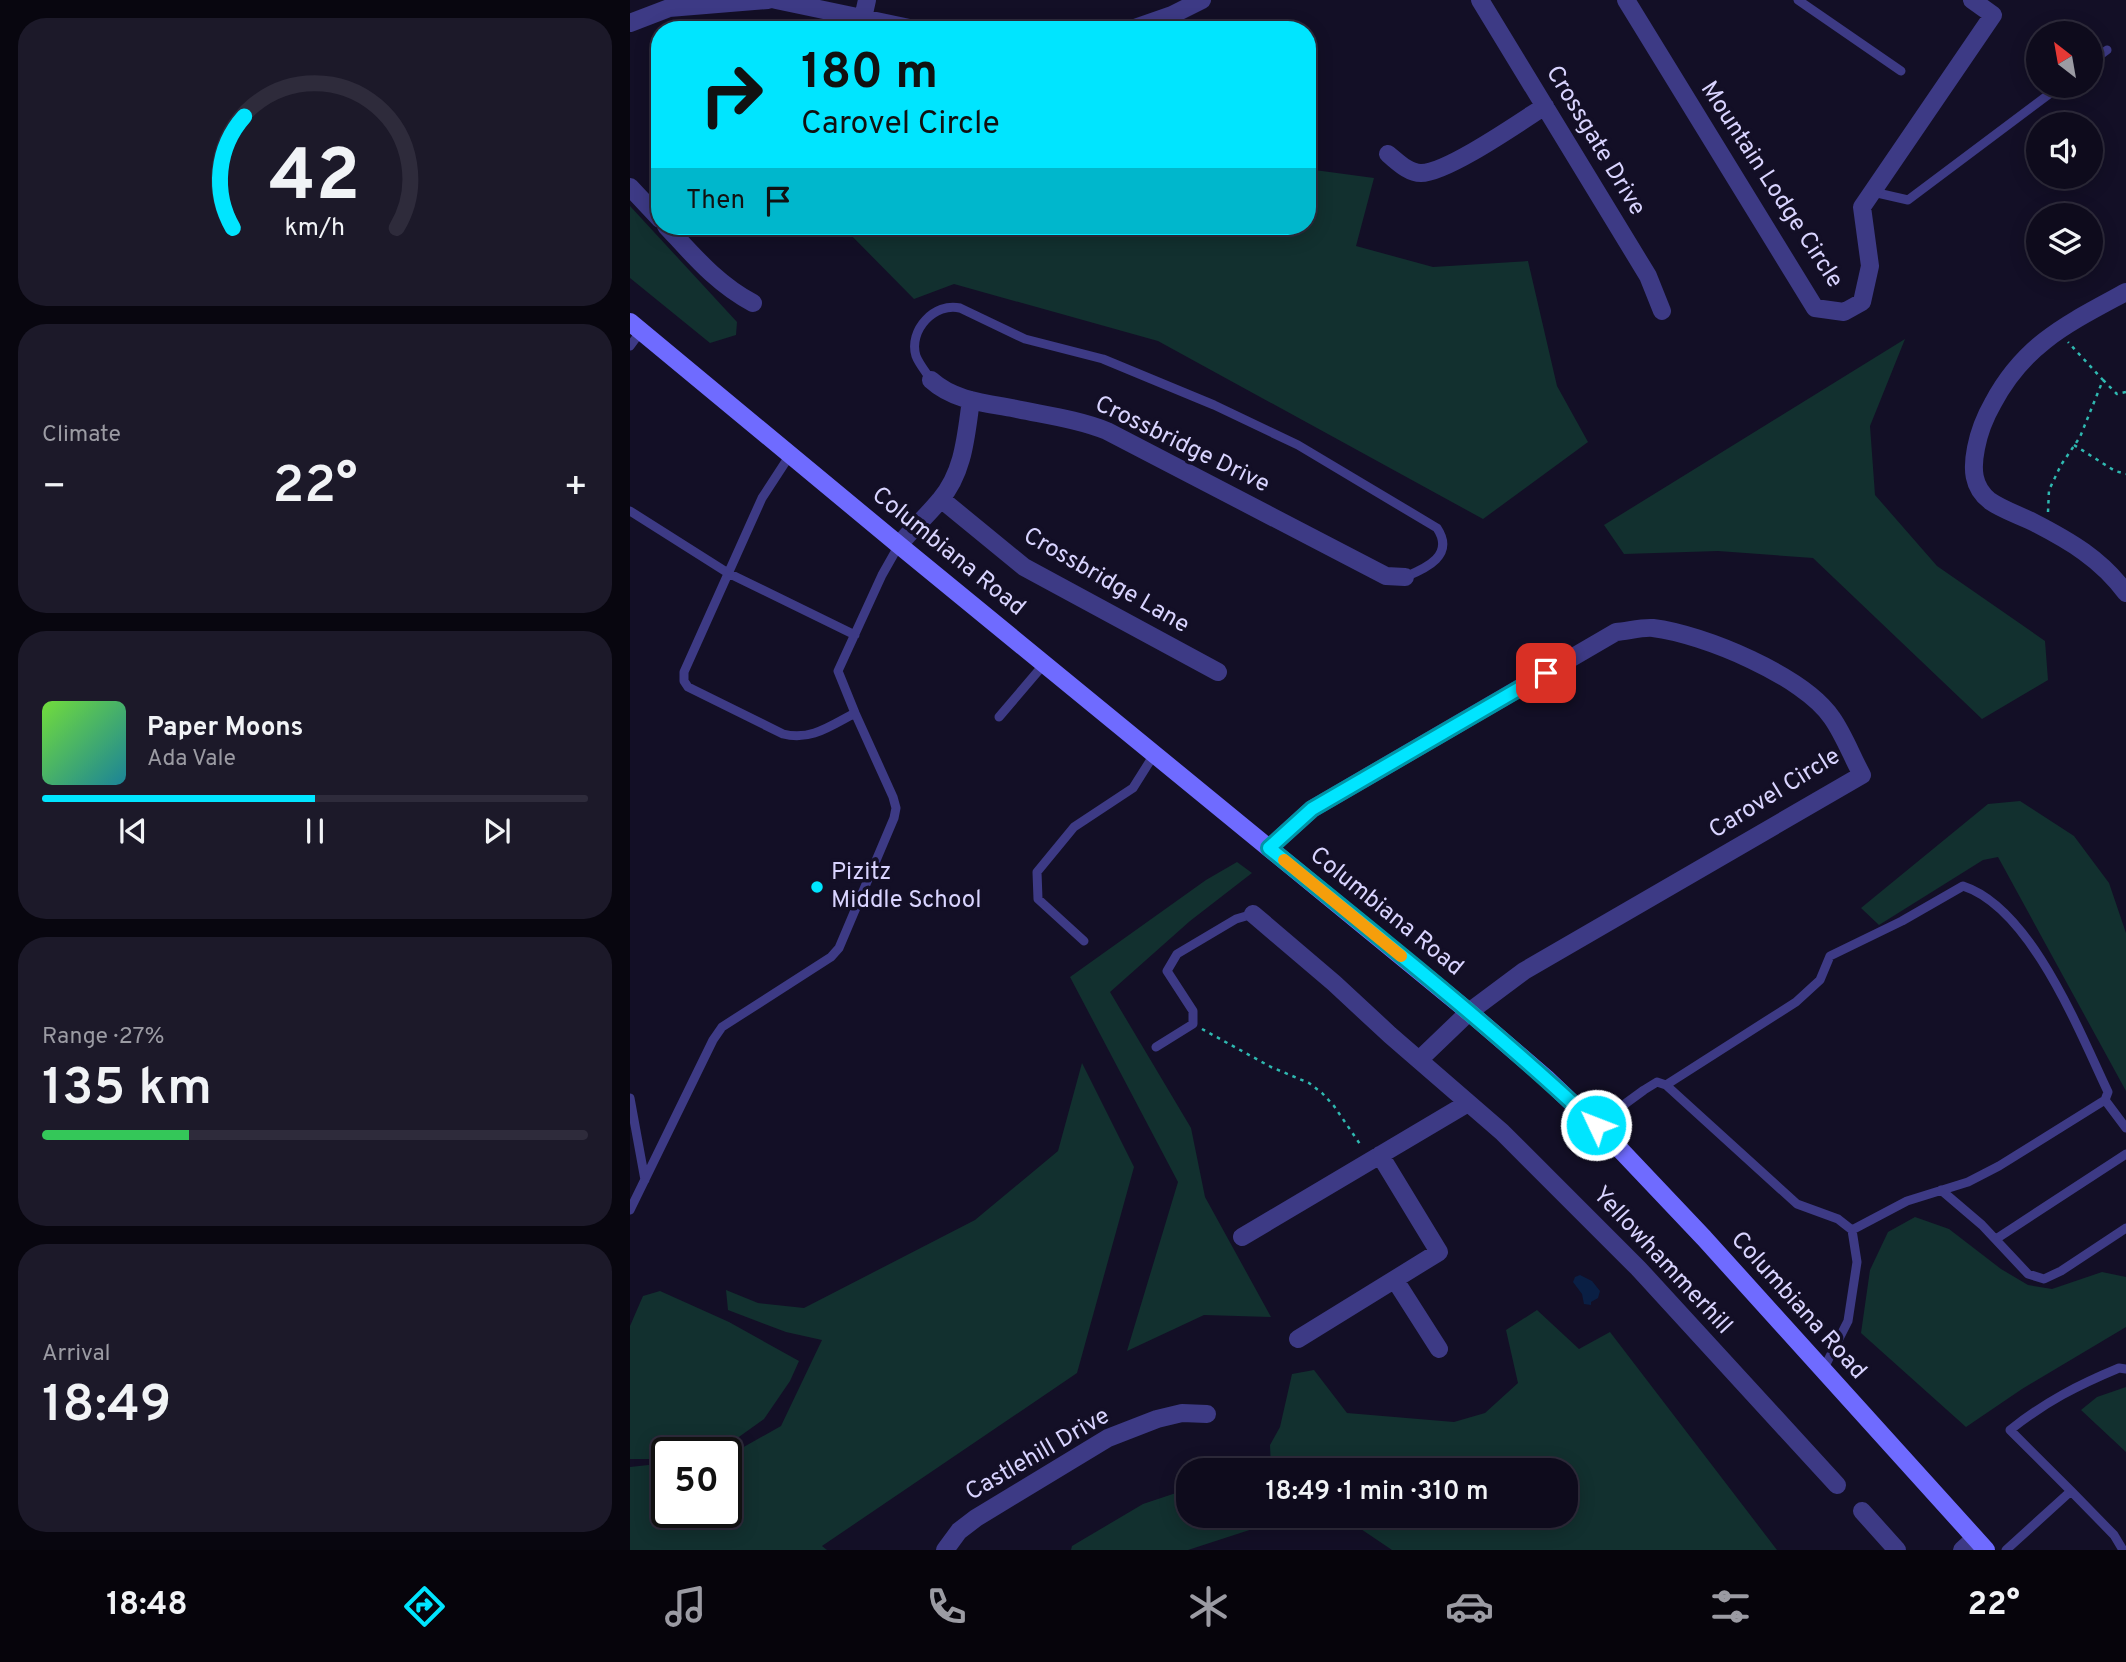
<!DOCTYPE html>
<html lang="en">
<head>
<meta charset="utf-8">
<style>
	body { margin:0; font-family:Overpass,sans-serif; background:#1c1929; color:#f1f3f6; height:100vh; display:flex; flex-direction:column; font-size:26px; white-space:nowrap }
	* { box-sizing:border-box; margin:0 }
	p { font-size:23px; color:#9b9ba3 }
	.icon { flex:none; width:38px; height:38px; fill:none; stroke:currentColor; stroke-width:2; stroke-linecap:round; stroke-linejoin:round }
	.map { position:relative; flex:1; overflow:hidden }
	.side { display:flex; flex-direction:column; gap:18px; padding:18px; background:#08060f; width:630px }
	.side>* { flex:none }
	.hud { position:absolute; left:21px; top:21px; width:665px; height:214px; border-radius:28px; box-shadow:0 4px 18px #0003,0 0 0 2px #2e2b3b; background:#00e5ff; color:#111; overflow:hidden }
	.needle { width:46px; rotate:329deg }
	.buttons { position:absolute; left:1396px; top:21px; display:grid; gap:14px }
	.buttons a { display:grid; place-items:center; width:77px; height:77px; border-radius:50%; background:#0e0b1c; box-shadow:0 4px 18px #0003,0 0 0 2px #2e2b3b; font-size:35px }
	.speed { position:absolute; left:21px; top:1437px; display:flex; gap:14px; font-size:35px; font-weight:700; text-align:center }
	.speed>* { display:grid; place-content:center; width:91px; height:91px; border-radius:50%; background:#0e0b1c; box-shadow:0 4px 18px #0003,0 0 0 2px #2e2b3b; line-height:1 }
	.speed .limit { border:4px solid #111; border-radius:10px; background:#fff; color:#111 }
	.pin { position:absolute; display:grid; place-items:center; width:60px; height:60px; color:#fff; margin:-30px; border-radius:14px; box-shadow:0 4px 10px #0006 }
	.me { position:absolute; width:77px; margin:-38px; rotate:313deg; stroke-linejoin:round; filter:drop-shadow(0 0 5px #0008) }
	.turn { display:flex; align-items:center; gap:24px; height:147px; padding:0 35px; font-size:32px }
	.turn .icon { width:91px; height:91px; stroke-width:2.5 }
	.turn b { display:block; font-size:49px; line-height:60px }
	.then { display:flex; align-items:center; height:66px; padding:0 35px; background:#0003; gap:14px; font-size:26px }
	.big { font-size:52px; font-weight:600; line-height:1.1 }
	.side .tile { flex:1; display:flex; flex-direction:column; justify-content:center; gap:10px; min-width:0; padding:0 24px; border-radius:28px; background:#1c1929 }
	.side .dial { align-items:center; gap:0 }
	.dial svg { height:182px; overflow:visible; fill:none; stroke:#2e2b3b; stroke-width:7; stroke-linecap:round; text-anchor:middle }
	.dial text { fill:#f1f3f6; stroke:none }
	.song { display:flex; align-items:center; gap:21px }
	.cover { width:84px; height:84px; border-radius:10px; background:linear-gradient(135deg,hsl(100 70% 55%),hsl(190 70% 35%)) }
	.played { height:7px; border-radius:4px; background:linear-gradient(90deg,#00e5ff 50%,#2e2b3b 50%) }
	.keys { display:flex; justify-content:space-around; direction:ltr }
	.heat { display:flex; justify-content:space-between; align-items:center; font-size:38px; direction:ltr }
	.charge { height:10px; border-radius:5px; background:linear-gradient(90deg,#34c759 27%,#2e2b3b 0) }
	.trip { position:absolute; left:546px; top:1458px; width:402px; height:70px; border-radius:28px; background:#0e0b1c; box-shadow:0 4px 18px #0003,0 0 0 2px #2e2b3b; font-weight:600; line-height:70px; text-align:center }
	.tab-bar { display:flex; height:112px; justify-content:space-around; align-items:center; background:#06040b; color:#9b9ba3 }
	.tab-bar .icon { width:49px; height:49px }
	.tab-bar .on { color:#00e5ff }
	.tab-bar b { font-size:32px; color:#f1f3f6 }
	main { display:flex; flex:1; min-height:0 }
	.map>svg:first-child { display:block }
</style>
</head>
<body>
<main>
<section class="side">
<div class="tile dial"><svg viewBox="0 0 100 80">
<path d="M14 69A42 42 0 1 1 86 69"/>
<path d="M14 69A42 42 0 0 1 19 20" stroke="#00e5ff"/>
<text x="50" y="56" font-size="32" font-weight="700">42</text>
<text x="50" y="72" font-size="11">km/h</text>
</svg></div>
<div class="tile"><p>Climate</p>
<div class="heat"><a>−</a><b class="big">22°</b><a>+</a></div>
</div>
<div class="tile">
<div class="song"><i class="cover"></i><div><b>Paper Moons</b><p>Ada Vale</p></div></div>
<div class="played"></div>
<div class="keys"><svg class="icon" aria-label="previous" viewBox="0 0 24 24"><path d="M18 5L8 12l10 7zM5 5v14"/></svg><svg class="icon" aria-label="pause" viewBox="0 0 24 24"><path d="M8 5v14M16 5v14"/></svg><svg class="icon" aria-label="next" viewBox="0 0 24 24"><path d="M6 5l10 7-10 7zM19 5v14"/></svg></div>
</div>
<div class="tile"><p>Range · 27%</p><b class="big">135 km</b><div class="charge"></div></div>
<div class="tile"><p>Arrival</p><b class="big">18:49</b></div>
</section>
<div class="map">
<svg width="1496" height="1550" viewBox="0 0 1496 1550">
	<rect width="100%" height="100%" fill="#130f26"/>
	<path fill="#12302f" d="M677 169 744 178 726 246 803 267 898 261 927 386 958 442 853 519 528 341 324 284 284 299 212 226H677Z
		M0 206 107 322 106 335 80 343 0 278Z
		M1275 339 1240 426 1245 495 1307 566 1415 641 1418 680 1352 719 1183 558 1088 551 994 554 974 525Z
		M1390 801 1444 836 1479 883 1496 933V1091L1368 857 1353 860 1249 925 1231 908 1358 804Z
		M607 862 622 873 560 921 480 992 561 1128 575 1197 641 1317 574 1315 497 1351 548 1182 440 977 576 880Z
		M452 1063 504 1167 447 1373 192 1546 197 1550H0V1467L37 1463V1512H96V1457L151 1426 192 1340 156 1332 98 1310 96 1290 128 1303 174 1308 345 1220 428 1151Z
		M1285 1217 1319 1229 1371 1269 1398 1285 1422 1289 1472 1272 1496 1277V1327L1392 1389 1336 1427 1231 1333 1240 1270 1258 1232Z
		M30 1291 99 1322 169 1361 160 1381 134 1419 99 1444 76 1452H37V1459H0V1326L13 1296Z
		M907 1310 949 1349 980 1332 1147 1550H762L725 1525 641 1523 558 1550H441L442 1546 513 1504 558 1489V1516H936V1470H641L640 1445 650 1427 662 1374 684 1370 717 1413 824 1422 855 1413 888 1383 876 1330Z
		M1496 1387V1452L1451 1410 1467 1397Z"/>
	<path fill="#0a1f44" d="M950 1275 962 1281 970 1291 968 1298 961 1302V1305L954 1304 952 1294 943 1282 945 1277Z"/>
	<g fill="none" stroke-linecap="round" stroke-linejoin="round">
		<path stroke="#2fb8b0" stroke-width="2.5" stroke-dasharray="3.5 5" stroke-linecap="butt" d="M1473 380 1487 394 1496 392
			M1444 445 1485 471 1496 474
			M1418 512 1419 490 1431 465 1450 437 1473 380 1438 342
			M572 1029 641 1067 679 1083 692 1093 704 1106 732 1147"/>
		<path stroke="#3d3a85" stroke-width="9" d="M1168 0 1271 71
			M1461 62 1477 50
			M1243 192 1278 200 1430 86
			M0 346 11 331
			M301 380C296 372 289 364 286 356 278 330 305 302 330 308L395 339 473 359 584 405 668 445 807 528C825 555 797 568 775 577
			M160 455 132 498 54 672V681L58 687 153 734C181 741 200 726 225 713
			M0 511 98 573 225 635
			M369 717 415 663
			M454 941 408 899 407 872 444 827 503 788 525 753
			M526 1047 563 1024V1011L537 971 547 954 606 919 623 914
			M1036 1085 1166 1002 1190 980 1200 956 1272 921 1333 886C1401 908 1449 1031 1478 1092L1475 1100 1369 1166 1338 1182 1277 1201 1222 1230
			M0 1098 15 1180
			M1475 1100 1496 1128
			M966 1125 1014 1090 1027 1082 1036 1085 1167 1204 1208 1219 1222 1230 1227 1262 1218 1321 1193 1370
			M1311 1190 1352 1225 1398 1274 1414 1279 1431 1271 1496 1228
			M0 1210 83 1040 92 1027 201 957 209 948 264 818 266 808 263 797 225 713 208 671 252 575 269 545
			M1366 1239 1496 1154
			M1441 1491 1484 1535 1493 1550
			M1376 1550 1441 1491 1380 1430C1415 1402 1448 1385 1489 1368L1496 1369"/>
		<path stroke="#3d3a85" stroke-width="18" d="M146 0 289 30
			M850 0 1018 276 1032 311
			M996 0 1185 308 1214 312 1232 302 1240 266 1232 207 1363 15 1342 0
			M233 18 237 0
			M0 23 39 8 138 0
			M499 30 542 15 572 0
			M758 154C767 161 778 173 791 173 817 173 890 122 915 106
			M0 187 30 219
			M36 226C64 256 87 284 123 303
			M1496 292C1439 323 1395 343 1363 403 1355 417 1349 432 1346 448 1342 468 1342 487 1360 501 1373 510 1389 515 1403 522 1440 541 1471 559 1496 593
			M301 380C323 400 353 403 382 408 414 415 447 419 477 431L756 576 775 577
			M311 499 394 567 588 672
			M269 545C282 529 297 516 310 500 334 472 336 435 341 400
			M639 848 682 809 986 632C998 631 1012 627 1023 628 1073 634 1174 676 1202 718 1214 735 1222 757 1232 775L894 971 839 1012 789 1060
			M623 914 704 983 760 1035 872 1132 1008 1268 1207 1485
			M612 1237 838 1103
			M765 1280 809 1349
			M668 1339 809 1252 750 1155
			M1232 1511 1267 1550
			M315 1550 329 1531 346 1518 478 1438 527 1419 552 1413 577 1414
			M1332 1550 1345 1538"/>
		<path stroke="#6f6bff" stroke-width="18" d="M0 322 269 545 839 1012 916 1078 984 1143 1074 1238 1356 1550"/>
	</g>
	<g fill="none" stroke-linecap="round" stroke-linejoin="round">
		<g stroke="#0095a6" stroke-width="18">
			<path id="route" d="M916 673 682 809 639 848C750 938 862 1027 966 1125"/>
		</g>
		<use href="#route" stroke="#00e5ff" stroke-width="12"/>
		<path stroke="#f59e0b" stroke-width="12" d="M654 860 771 956"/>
	</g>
	<circle fill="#00e5ff" stroke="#130f26" stroke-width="2.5" cx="187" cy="887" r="7"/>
	<g text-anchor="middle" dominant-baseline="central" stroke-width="7" stroke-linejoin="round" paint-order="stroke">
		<g font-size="24" fill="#d9d4ff" stroke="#130f26">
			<text transform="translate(965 141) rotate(59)">Crossgate Drive</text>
			<text transform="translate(1141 185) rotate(57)">Mountain Lodge Circle</text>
			<text transform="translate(552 445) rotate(26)">Crossbridge Drive</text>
			<text transform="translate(318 552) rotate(39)">Columbiana Road</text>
			<text transform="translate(476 581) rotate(30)">Crossbridge Lane</text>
			<text transform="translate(1145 794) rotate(-32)">Carovel Circle</text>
			<text transform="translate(756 912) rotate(39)">Columbiana Road</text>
			<text transform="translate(1032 1261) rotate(47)">Yellowhammerhill</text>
			<text transform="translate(1168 1306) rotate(48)">Columbiana Road</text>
			<text transform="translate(408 1455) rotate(-30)">Castlehill Drive</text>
		</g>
		<g font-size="24" fill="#d9d4ff" stroke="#130f26" text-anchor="start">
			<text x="201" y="873">Pizitz<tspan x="201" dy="28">Middle School</tspan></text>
		</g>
	</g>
</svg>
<div class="buttons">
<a><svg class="needle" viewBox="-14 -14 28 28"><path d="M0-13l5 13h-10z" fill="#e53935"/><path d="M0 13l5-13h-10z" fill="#9b9ba3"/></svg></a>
<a><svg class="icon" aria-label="sound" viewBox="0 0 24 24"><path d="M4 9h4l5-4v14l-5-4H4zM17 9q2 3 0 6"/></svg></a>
<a><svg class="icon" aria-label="layers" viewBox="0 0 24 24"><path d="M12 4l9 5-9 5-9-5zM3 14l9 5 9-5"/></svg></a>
</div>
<div class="speed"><div class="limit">50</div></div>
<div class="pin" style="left:916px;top:673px;background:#d93025"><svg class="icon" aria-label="arrive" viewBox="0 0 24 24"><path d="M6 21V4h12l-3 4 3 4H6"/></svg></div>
<svg class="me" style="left:966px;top:1125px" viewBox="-20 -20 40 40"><circle r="17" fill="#00e5ff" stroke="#fff" stroke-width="3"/><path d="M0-11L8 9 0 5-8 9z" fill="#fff"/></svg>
<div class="trip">18:49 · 1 min · 310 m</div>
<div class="hud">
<div class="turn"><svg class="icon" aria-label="right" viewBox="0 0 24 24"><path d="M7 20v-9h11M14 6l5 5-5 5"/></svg><div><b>180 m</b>Carovel Circle</div></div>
<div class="then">Then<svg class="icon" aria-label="arrive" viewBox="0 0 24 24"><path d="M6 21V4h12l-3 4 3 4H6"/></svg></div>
</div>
</div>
</main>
<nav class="tab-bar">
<b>18:48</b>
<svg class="icon on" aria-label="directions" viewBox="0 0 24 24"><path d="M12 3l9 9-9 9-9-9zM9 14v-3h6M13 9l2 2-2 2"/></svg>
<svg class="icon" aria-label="music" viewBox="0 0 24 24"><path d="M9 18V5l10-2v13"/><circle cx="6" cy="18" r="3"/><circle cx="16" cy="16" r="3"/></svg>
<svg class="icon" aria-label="phone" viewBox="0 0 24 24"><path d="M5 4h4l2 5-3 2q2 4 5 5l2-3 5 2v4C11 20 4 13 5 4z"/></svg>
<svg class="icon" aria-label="climate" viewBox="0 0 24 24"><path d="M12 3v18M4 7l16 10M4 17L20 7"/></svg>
<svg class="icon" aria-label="car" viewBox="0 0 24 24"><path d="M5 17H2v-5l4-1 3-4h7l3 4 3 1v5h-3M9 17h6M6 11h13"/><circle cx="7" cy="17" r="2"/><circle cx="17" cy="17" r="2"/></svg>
<svg class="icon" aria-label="filters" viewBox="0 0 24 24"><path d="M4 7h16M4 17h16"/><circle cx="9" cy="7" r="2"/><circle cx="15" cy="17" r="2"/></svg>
<b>22°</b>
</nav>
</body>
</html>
